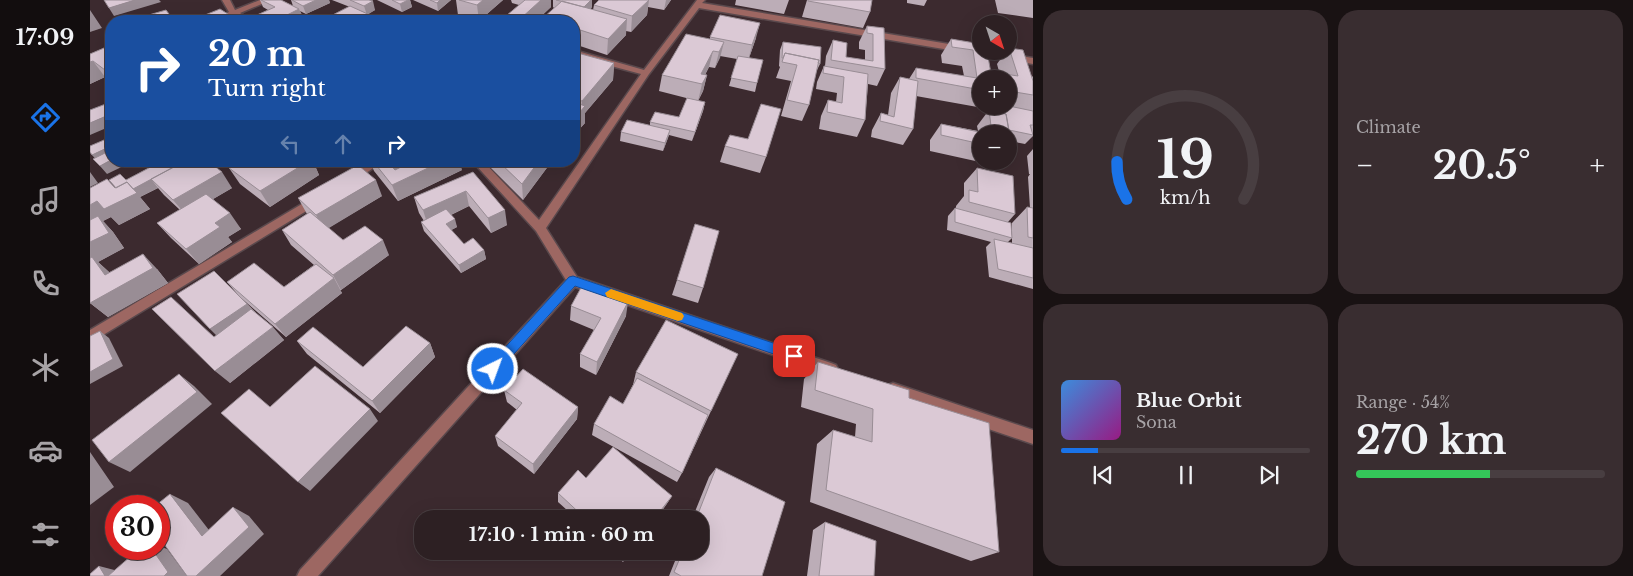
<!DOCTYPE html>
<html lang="en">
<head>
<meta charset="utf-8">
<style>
	body { margin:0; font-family:"Libre Baskerville",serif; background:#392d30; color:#f1f3f6; height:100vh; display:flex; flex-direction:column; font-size:19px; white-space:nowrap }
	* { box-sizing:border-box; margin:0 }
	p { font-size:16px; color:#a7a3a6 }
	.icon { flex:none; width:28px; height:28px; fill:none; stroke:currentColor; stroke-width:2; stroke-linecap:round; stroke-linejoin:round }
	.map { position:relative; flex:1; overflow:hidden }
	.drawer { display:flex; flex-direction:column; gap:10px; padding:10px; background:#191213; width:600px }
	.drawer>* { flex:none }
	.banner { position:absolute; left:15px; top:15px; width:475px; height:152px; border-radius:20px; box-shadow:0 5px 20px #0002,0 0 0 1px #483e41; background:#1a4fa0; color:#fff; overflow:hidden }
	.needle { width:32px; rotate:141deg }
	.fabs { position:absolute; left:882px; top:15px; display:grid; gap:10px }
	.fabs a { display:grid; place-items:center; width:45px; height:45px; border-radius:50%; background:#2d2023; box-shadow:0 5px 20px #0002,0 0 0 1px #483e41; font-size:25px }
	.speed { position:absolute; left:15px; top:495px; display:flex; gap:10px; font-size:25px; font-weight:700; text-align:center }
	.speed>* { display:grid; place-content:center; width:65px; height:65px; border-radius:50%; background:#2d2023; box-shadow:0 5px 20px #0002,0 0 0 1px #483e41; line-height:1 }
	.speed .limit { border:8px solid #d22; background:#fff; color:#111 }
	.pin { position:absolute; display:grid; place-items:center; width:42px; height:42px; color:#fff; margin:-21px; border-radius:10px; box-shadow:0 2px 8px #0006 }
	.me { position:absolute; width:55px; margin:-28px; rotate:42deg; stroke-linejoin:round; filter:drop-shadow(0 0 4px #0008) }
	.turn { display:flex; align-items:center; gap:18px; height:105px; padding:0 20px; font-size:22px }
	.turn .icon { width:65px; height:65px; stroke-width:2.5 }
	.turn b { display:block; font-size:35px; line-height:42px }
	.lanes { display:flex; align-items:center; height:48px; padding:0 20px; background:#0003; justify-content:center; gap:25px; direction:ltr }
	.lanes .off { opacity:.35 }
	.big { font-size:38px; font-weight:800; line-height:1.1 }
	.drawer .widget { flex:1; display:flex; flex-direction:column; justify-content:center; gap:8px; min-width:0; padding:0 18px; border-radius:20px; background:#392d30 }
	.drawer .dial { align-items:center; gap:0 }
	.dial svg { height:130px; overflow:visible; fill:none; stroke:#483e41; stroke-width:7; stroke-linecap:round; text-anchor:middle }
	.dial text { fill:#f1f3f6; stroke:none }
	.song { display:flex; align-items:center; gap:15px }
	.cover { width:60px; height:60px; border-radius:8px; background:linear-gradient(135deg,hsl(210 70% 55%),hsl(310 70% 35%)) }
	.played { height:5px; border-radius:2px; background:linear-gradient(90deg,#1a73e8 15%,#483e41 15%) }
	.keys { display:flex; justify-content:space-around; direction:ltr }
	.heat { display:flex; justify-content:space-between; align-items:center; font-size:28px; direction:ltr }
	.charge { height:8px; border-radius:4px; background:linear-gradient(90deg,#34c759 54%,#483e41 0) }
	.drawer .tiles { flex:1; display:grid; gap:10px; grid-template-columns:repeat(2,1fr) }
	.trip { position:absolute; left:324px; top:510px; width:295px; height:50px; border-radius:20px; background:#2d2023; box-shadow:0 5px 20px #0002,0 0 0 1px #483e41; font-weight:800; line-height:50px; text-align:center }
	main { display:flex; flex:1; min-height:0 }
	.dock { display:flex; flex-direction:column; width:90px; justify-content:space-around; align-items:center; background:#120d0e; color:#a7a3a6 }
	.dock .icon { width:35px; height:35px }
	.dock .current { color:#1a73e8 }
	.dock b { font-size:22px; color:#f1f3f6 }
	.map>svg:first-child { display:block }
</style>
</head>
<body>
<main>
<nav class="dock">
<b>17:09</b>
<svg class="icon current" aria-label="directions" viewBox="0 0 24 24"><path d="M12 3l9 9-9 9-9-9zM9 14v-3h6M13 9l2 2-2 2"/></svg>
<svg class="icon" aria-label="music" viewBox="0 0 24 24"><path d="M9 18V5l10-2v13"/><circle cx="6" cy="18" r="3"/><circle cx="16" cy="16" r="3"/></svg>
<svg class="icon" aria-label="phone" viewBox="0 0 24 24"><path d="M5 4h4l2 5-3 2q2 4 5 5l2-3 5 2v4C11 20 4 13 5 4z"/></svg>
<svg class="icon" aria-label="climate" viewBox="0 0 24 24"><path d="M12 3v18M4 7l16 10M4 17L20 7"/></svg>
<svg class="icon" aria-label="car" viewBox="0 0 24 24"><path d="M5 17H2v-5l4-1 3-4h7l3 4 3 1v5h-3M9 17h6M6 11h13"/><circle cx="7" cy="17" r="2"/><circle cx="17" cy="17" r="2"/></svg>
<svg class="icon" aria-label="filters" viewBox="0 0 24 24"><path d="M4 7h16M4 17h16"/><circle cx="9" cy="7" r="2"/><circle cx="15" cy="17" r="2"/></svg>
</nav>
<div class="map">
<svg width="943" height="576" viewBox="0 0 943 576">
	<rect width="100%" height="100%" fill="#3c2a2f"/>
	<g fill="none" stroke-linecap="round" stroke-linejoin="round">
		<g stroke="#5a494d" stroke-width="3">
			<path id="minor" d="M132 0H140L145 10 170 0H181L150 13 162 21H152L143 16 130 21H119L139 12Z
				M607 0H615L612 3 943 58V64L609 8 559 74 456 228 487 277 741 363 746 365 748 369 746 373 741 375 485 287 228 576H207L210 570 476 280 446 231 382 161H393L449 220 551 74 484 56V50L554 70Z
				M280 161H293L265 181H257L256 178 257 175Z
				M227 195 231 196 233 199 231 202 0 343V330Z
				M803 383 943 430V444L798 395 796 390 798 385Z"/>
		</g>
		<use href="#minor" fill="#9d6762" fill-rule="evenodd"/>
	</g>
	<path fill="#bcadb7" d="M170 0H191L203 6 201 0H239L240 3 216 14 210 11 213 17 205 21H170L167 15 178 10 173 7Z
		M242 0H279L285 10 278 14Z
		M287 0H320L322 7 312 12Z
		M323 0H361L348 11Z
		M366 0H413L389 21 368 15Z
		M421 0H461V7L446 21H417L416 16 429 5 422 3Z
		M463 0H501L502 7 500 9 503 10 504 5 509 0H581L574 10 558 7 557 15 541 32 536 31V35L517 55 484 44V21H452V19L464 8 463 7Z
		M646 0H699L694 14 645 5Z
		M717 0H782L780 12 773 28 712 17Z
		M817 0H837L834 6 817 3Z
		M905 0H943V18L908 13Z
		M777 26 794 28 795 69 787 86 778 84 775 120 767 137 729 129 731 116 738 100 746 102 747 93 726 89 727 82 734 66H735L736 56 743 40 756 57 775 60V50L769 49V42Z
		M620 37 666 38 659 58 667 83 665 92 639 86 647 59 630 56 625 68 619 67 615 75H617L613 91 608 101 569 91 572 75 620 39Z
		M861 39 891 44V106H894L893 108 826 96 823 129 813 145 781 137 782 130 791 113 798 115 801 93 810 77 819 79 826 68 874 76 872 66 852 63 851 55Z
		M693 42 730 64 726 72 719 105 712 121 691 116 701 81 686 78 690 67 689 66 690 50Z
		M21 45V82L15 77 0 84V54Z
		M919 48 942 77 943 76V136L935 144 920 141 922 150 919 154V134H891V161H912L908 166 840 151V140L851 124 888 131 887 126 899 110 906 112 909 107 907 106H919V79H911L907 64 916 51H919Z
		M484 52 524 63 523 80 495 113V123L484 135Z
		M615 102 613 111 602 141 579 135 573 151 530 141 531 132 560 125V122L589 117Z
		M658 139 676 157 670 173 630 162 635 146Z
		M943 149V289L899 277 896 247 901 242 857 230 858 216 865 208H866V206L874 196V183L887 168 925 214 918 222 922 238 918 242 922 243V223L937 207 940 208 938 177 940 174H939L937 156Z
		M72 161 142 188 123 199 151 229 138 237 142 242 109 264 81 238 67 223 90 210 74 195 68 188 50 197 60 209 29 225 21 217 13 221 23 232 34 248 8 262 19 272 67 269 78 283 18 317 0 303V188H25L36 180Z
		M167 161H223L229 175 180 207 150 184 139 168 163 164Z
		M280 161H308L310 167 372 170 308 201 284 171Z
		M394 161H462L433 200Z
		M383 172 417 225 401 233 379 206 361 215 367 227 361 230 374 244 394 250 396 259 371 273 334 231 331 222 334 221 329 213 324 197Z
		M292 196 238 228 253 240 299 255 251 290H250L252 293 196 337 150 297 194 340 140 383 124 337 126 336 149 296 137 282 194 287 224 265 201 245 192 230 217 214 208 198Z
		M587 280 613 288 608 303 582 295Z
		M481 306 536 316 506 375 490 367V354L504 330 480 320Z
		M207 341 273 367 340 343 345 357 290 413 217 354Z
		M728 362 819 398 909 552 881 561 720 502 727 444 743 430 765 437 766 424 711 407 714 379Z
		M546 372 621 411 592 473 587 482 502 435 504 424 533 404 543 385Z
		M414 390 488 407 487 419 444 474 408 446 405 436 427 410 417 402Z
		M626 468 672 576H579L589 551H610V519H602L619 477Z
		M496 478 582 496 576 505 566 519H487L468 502V493Z
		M735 522 784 576H717L723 530Z
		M521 551H541L533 562Z"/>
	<path fill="#998d95" d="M45 0H69L71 2 24 16 19 8Z
		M226 0H239L240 3 216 14 213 6Z
		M318 0H320L322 7 312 12 310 4Z
		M350 0H361L348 11 347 3Z
		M393 0H413L389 21 387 5Z
		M451 0H461V7L446 21H429V20Z
		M501 0H502V7L494 16V7Z
		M559 0 557 15 541 32 542 16Z
		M576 0H581L574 10Z
		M283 1 285 10 277 15 274 6Z
		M209 9 213 17 205 21H185Z
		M0 10 12 28 0 32Z
		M280 15 282 21H269Z
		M82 18 84 21H72Z
		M537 19 536 35 517 55 518 39Z
		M670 23 666 38 658 61 662 45Z
		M634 42 630 58 625 68 629 52Z
		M623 51 619 67 610 84 611 74Z
		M3 61 15 77 0 84V62Z
		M524 63 523 80 495 113V123L484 135V119L491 111 492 101Z
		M21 67V74L17 70 21 76V79L15 70Z
		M617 75 613 91 608 101 612 84Z
		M615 102 613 111 602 141Z
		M21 114V126L0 135V123Z
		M580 130 578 138 573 151 575 143Z
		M21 146V158L9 163 2 155Z
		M21 160V161H44L17 174 10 166Z
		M219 161H223L229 175 180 207 170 191Z
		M267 161H274L269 165Z
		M295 161H308L311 169 300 174Z
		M353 161H370L372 170 308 201 302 185Z
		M449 161H462L433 200 432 184Z
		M0 172 8 183 0 187Z
		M132 172 142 188 96 215 83 200Z
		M61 179 68 188 50 197 60 209 29 225 21 217 13 221 23 232 34 248 8 262 19 272 29 287 53 254 67 269 78 283 18 317 0 303V205L7 201 35 199 32 194Z
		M286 180 292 196 234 231 226 215Z
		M376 191 379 206 338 226 333 210Z
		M415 210 417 225 401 233 398 218Z
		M140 213 151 229 138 237 142 242 109 264 96 249 125 223Z
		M365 219 367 227 358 232 356 224Z
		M293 240 299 255 251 290 243 275Z
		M394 250 396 259 371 273 369 265Z
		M244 278 252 293 196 337 185 324Z
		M538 302 536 316 506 375 507 362Z
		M157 304 169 318 134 343 120 329Z
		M183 327 194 340 140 383 125 371Z
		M10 331 19 338 33 366 0 384V372Z
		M340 343 345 357 290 413 282 401Z
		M89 374 104 386 122 404 40 472 19 462Z
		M488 407 487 419 444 474 443 464Z
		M280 409 288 421 220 491 208 482Z
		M0 452 24 487 0 505Z
		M80 494 98 503 129 543 112 536Z
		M582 496 576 505 566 519H564Z
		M143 507 159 516 174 534 130 576H106Z
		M69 546 77 549 97 576H74L62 549H69Z
		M540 551H541L533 562 536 556Z
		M9 566 32 572 35 576H15Z"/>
	<path fill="#dbc9d5" stroke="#998d95" d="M14 0H45L19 8Z
		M171 0H191L209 9 185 21H179L167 15 185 7Z
		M202 0H226L213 6Z
		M260 0H279L283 1 274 6Z
		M302 0H318L310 4Z
		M340 0H350L347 3Z
		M369 0H393L387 5Z
		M435 0H451L429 20 416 16Z
		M466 0H501L494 7Z
		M509 0H559L542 16 504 5Z
		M718 0H782L780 12 718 1Z
		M472 1 537 19 518 39 484 28V21H460L452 19Z
		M260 6 280 15 269 21H231Z
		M130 9 149 21H100Z
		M76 10 82 18 72 21H38Z
		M630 15 670 23 662 45 620 37Z
		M777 26 794 28 795 69 741 60 743 40 757 43 756 57 783 61V34L777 33Z
		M596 34 634 42 629 52 623 51 611 74 617 75 612 84 572 75Z
		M861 39 891 44V51H897L902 79H891V90L826 78V68L887 78 883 50 862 47Z
		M693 42 731 47 730 64 728 63 729 60 695 53 693 58H692Z
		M21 45V67L15 70 3 61 0 62V54Z
		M919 48 933 50 943 81V95L919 91V79H916L915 74 928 76Z
		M484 52 524 63 492 101 484 99Z
		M695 53 729 60 719 105 697 100 707 65 692 62Z
		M648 56 673 60 667 83 641 78Z
		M734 66 778 74 775 120 737 112 738 100 752 103 754 77 733 73Z
		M21 69V74L17 70Z
		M810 77 828 81 823 129 790 121 791 113 804 117Z
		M597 98 615 102 605 132 560 122 565 112 589 117Z
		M21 102V114L0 123V110Z
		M484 102 495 106 484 119Z
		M671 104 691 109 676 157 635 146 640 135 658 139Z
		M911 106H919L943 111V125H940L943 135 919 130 916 114 912 113Z
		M899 110 916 114 922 150H919V134H902Z
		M537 120 580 130 575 143 531 132Z
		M851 124 899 134H891V144L851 135Z
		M21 137V146L2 155 0 152V146Z
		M21 150V160L10 166 3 159Z
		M72 161H95L43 189 37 182 26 188 19 180 30 174 36 180Z
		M95 161H118L132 172 83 200 61 179Z
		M152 161H159L163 164 167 161H219L170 191 139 168Z
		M283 161H297L305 170 323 161H353L302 185Z
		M408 161H449L432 184Z
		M268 165 286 180 226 215 208 198Z
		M887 168 923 176 925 214 879 202V190L888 192Z
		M383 172 415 210 398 218 376 191 333 210 324 197Z
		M17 179 25 188 37 182 47 193 14 209 7 201 0 205V188Z
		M116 194 140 213 125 223 130 227 96 249 67 223Z
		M937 207 943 208V238L938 237Z
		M865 208 921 223 922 238 865 222Z
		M356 209 365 219 356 224 374 244 383 238 394 250 369 265 331 222Z
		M220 212 253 240 275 226 293 240 243 275 192 230Z
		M8 216 19 233 0 242V220Z
		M605 224 629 231 613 288 587 280Z
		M904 239 943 248V278L908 269Z
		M53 254 63 268 0 303V258L2 257 15 275Z
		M164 263 194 287 226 264 244 278 185 324 137 282Z
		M124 271 157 304 120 329 87 294Z
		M493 284 538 302 507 362 490 354 511 318 481 306Z
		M81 297 124 337 161 309 183 327 125 371 62 309Z
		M576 320 648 354 621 411 546 372Z
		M316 326 340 343 282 401 207 341 223 327 273 367Z
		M10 331 23 359 0 372V336Z
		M728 362 819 390V398L899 423 909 552 736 490 743 430 782 442 783 409 725 390Z
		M225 366 280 409 208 482 131 413 159 389 180 407Z
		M433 369 488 407 443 464 405 436 432 403 414 390Z
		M89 374 107 392 19 462 2 440Z
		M547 378 618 415 592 473 504 424 520 396 533 404Z
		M523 447 582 496 564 519H496L468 493 488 470 496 478Z
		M626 468 695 502 672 576H591L584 572 593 551H610V519H606Z
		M80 494 112 536 143 507 159 527 106 576H97L69 537V506H65Z
		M735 522 786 541 784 576H729Z
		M49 549H62L78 572 74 576H18Z
		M531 551H540L536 556Z
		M9 566 15 576H0V574Z"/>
	<path fill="#1a73e8" stroke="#114b97" d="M483 276 704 350 708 352 710 356 708 360 704 361 485 286 407 373 403 375 399 373 397 369 399 365 479 277Z"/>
	<path fill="#f59e0b" d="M521 289 592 313 594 316 592 320 588 321 517 297 515 293Z"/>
</svg>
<div class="fabs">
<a><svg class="needle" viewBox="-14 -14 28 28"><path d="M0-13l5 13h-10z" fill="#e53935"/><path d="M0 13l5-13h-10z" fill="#a7a3a6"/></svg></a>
<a>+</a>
<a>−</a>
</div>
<div class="speed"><div class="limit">30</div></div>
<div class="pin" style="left:704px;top:356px;background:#d93025"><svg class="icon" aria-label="arrive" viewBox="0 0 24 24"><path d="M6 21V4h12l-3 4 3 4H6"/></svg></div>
<svg class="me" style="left:403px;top:369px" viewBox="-20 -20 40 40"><circle r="17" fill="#1a73e8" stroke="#fff" stroke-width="3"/><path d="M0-11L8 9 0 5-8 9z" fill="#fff"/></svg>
<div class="trip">17:10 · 1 min · 60 m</div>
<div class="banner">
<div class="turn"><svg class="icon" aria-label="right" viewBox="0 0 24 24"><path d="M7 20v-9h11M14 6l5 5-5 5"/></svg><div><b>20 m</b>Turn right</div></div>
<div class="lanes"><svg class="icon off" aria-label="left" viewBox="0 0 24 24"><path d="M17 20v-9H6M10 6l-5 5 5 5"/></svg><svg class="icon off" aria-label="ahead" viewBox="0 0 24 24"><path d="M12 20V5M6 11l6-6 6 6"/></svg><svg class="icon" aria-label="right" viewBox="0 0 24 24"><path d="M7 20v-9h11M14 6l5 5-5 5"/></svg></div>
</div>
</div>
<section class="drawer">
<div class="tiles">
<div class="widget dial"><svg viewBox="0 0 100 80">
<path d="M14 69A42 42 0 1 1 86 69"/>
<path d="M14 69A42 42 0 0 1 8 46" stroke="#1a73e8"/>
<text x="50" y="56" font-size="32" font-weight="700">19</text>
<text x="50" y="72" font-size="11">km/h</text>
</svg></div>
<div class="widget"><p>Climate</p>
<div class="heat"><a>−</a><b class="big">20.5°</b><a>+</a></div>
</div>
<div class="widget">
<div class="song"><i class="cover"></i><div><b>Blue Orbit</b><p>Sona</p></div></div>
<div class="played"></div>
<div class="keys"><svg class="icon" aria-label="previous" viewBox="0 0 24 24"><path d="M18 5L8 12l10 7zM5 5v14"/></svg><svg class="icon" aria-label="pause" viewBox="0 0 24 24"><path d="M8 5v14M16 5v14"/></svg><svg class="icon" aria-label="next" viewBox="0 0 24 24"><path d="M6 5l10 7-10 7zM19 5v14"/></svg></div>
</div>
<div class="widget"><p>Range · 54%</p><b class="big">270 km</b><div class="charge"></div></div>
</div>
</section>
</main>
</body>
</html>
